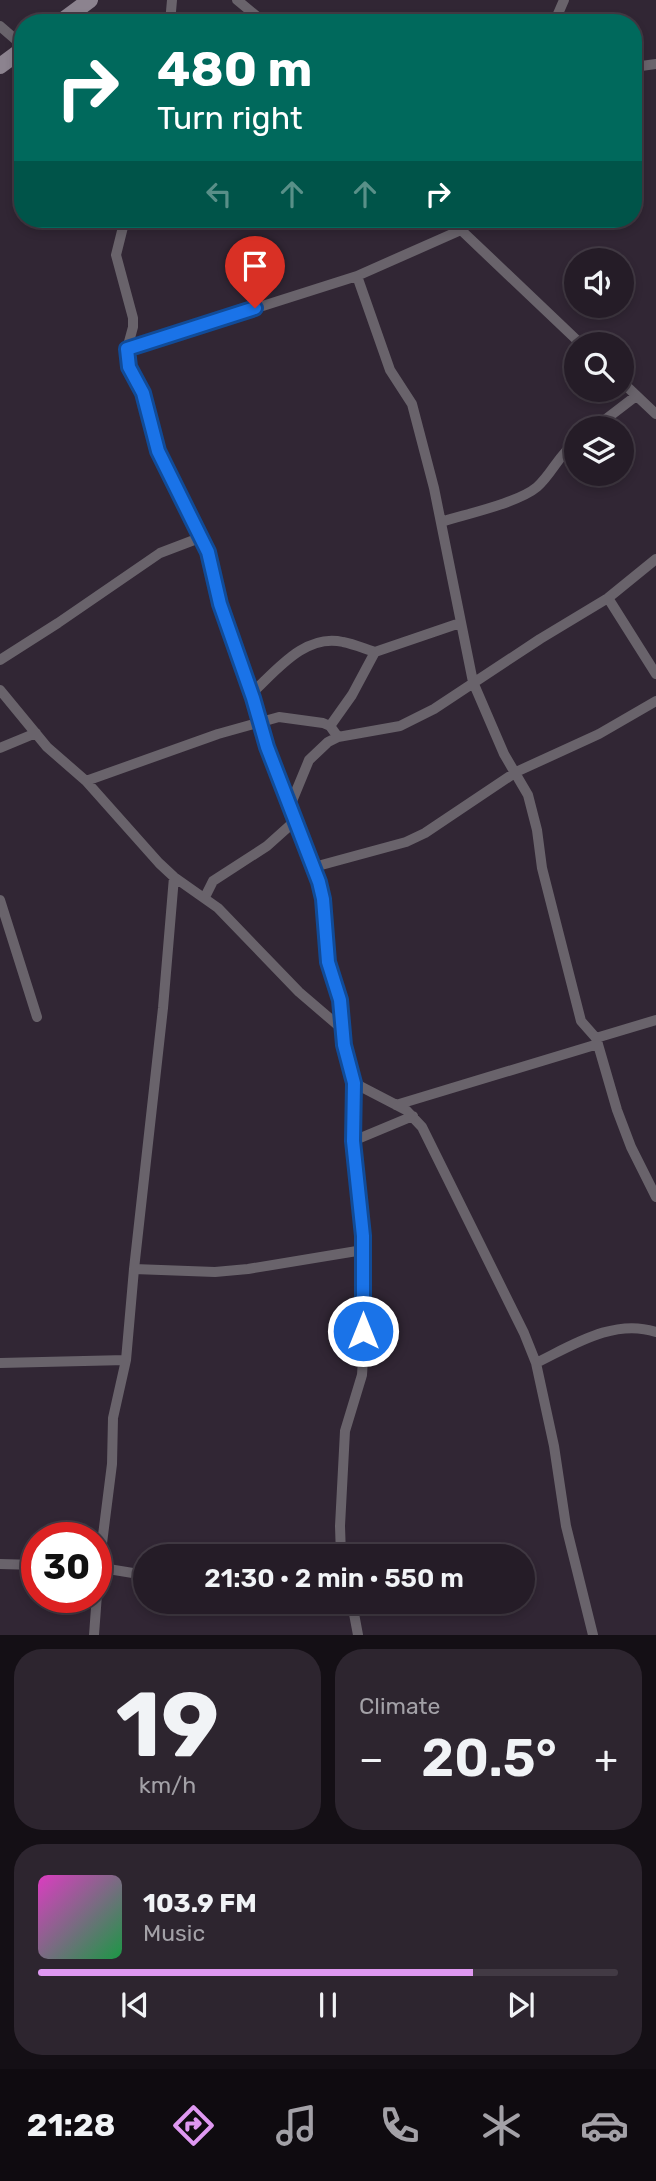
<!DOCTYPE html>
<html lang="en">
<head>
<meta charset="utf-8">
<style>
	body { margin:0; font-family:Rubik,sans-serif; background:#2d252f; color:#f1f3f6; height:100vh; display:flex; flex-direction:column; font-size:26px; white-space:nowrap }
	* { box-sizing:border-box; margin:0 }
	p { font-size:23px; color:#a3a1a7 }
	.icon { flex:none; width:38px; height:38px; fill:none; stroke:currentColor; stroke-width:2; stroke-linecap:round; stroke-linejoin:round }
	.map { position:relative; height:1635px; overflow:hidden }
	.side { display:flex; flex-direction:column; gap:14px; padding:14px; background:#140f15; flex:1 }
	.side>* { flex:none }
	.hud { position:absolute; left:14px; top:14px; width:628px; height:214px; border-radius:28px; box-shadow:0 4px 10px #0003,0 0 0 2px #423a44; background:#00695c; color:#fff; overflow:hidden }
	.buttons { position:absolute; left:564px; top:248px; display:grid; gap:14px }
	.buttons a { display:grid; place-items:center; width:70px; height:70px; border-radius:50%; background:#251c27; box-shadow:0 4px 10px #0003,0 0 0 2px #423a44; font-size:35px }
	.speed { position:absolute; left:21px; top:1522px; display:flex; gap:14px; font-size:35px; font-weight:700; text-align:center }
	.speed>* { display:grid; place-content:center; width:91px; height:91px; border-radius:50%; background:#251c27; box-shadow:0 4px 10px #0003,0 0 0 2px #423a44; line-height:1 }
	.speed .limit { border:10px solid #d22; background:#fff; color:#111 }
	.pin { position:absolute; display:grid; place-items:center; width:60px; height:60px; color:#fff; margin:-72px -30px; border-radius:50% 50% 50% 0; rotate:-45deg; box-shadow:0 0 7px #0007 }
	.pin .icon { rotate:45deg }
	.me { position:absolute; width:77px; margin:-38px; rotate:0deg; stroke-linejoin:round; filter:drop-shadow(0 0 5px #0008) }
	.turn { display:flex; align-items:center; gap:24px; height:147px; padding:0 28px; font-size:32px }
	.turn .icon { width:91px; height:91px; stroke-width:2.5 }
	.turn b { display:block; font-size:49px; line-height:60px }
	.lanes { display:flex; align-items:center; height:66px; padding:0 28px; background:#0003; justify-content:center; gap:35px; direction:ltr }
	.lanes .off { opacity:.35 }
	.big { font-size:52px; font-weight:600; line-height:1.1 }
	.side .card { flex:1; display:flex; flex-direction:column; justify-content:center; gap:10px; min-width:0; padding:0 24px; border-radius:28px; background:#2d252f }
	.side .dial { align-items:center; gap:0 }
	.dial b { font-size:91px; line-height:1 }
	.song { display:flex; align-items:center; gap:21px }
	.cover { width:84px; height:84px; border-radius:10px; background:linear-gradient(135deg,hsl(310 70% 55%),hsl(140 70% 35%)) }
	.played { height:7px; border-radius:4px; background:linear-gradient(90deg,#df98f1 75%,#423a44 75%) }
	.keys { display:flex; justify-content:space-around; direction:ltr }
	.heat { display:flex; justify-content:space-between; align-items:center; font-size:38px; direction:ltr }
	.side .tiles { flex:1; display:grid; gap:14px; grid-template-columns:1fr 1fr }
	.card:last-child { grid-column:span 2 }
	.trip { position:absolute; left:133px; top:1544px; width:402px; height:70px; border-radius:35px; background:#251c27; box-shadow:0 4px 10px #0003,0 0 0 2px #423a44; font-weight:600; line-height:70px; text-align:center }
	.tabs { display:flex; height:112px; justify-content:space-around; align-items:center; background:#0f0b10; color:#a3a1a7 }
	.tabs .icon { width:49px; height:49px }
	.tabs .selected { color:#df98f1 }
	.tabs b { font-size:32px; color:#f1f3f6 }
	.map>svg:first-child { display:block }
</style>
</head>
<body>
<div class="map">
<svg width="656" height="1635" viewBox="0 0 656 1635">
	<rect width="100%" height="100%" fill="#312634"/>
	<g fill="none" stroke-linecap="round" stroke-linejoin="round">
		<path stroke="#69636b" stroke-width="10" d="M237 0 265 23
			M170 23 172 0
			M554 23 564 0
			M0 26 23 46
			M634 67 656 64
			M125 219 116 255 133 318V327L127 349 129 367 143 393 157 451 208 552 220 604 253 698 267 747 319 882 323 899 328 962 340 1000 344 1045 354 1083 406 1110 422 1127 524 1333 536 1363 554 1446 566 1526 593 1635
			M453 219 461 230 582 345
			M357 276 390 370 412 404 434 488 473 682 504 754 528 795 537 830 542 868 581 1021 596 1038 656 1020
			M127 349 357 276 461 230
			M621 381 656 414
			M593 429 636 396
			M441 522C466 514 518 503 537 487 552 474 559 454 576 442
			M608 598 656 674
			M0 660 58 623 160 553 202 537
			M0 690 47 747 86 781 159 863 174 877 218 908 299 992 341 1028
			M252 693C276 671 305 633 343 642 354 644 365 649 375 652
			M330 726 352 695 375 652 460 623
			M0 748 36 733
			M86 781 218 734 279 717 323 723 330 726 338 737
			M290 806 309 760 328 742 338 737 400 726 434 709 540 639 608 598 656 559
			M314 867 406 842 425 833 516 772 599 734 656 701
			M205 897 213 881 267 846 296 820
			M0 900 37 1017
			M597 1041 617 1110 631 1147 656 1197
			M396 1105 598 1044
			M353 1141 413 1116
			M134 1269 215 1272 248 1269 363 1250
			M0 1363 126 1360
			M536 1363C573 1345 614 1318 656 1332
			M341 1556 340 1526 345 1431 362 1375 363 1359V1236L353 1141 354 1083
			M0 1564 37 1565
			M96 1567 145 1575
			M307 1601 353 1608
			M352 1603 358 1635
			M94 1635 99 1567 112 1464 113 1418 126 1360 134 1269 163 1008 174 877"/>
		<path stroke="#8c838f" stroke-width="16" d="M59 23 90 0
			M0 66 23 49"/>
	</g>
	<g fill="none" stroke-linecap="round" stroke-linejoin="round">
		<g stroke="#114b97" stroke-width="18">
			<path id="route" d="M255 308 127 349 129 367 143 393 158 451 208 552 220 604 253 698 267 747 319 882 323 899 328 962 340 1000 344 1045 354 1083 353 1141 363 1236V1331"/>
		</g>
		<use href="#route" stroke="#1a73e8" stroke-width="12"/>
	</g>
</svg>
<div class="buttons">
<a><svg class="icon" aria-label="sound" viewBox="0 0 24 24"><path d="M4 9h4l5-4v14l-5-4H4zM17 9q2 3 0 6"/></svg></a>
<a><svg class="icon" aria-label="search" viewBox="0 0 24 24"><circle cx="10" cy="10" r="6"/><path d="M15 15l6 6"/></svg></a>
<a><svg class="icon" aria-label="layers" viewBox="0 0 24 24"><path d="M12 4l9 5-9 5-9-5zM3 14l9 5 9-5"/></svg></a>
</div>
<div class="speed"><div class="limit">30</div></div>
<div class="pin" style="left:255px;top:308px;background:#d93025"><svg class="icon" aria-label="arrive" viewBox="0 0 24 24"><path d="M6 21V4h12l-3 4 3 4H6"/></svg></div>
<svg class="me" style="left:363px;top:1331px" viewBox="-20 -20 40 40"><circle r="17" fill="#1a73e8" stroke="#fff" stroke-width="3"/><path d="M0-11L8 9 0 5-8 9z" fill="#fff"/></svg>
<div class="trip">21:30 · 2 min · 550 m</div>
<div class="hud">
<div class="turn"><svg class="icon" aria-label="right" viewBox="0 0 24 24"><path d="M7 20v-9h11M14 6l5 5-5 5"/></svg><div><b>480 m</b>Turn right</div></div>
<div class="lanes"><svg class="icon off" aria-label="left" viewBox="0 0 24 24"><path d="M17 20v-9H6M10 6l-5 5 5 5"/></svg><svg class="icon off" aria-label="ahead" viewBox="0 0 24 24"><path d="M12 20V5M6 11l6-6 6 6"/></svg><svg class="icon off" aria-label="ahead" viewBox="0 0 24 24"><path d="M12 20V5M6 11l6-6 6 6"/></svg><svg class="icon" aria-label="right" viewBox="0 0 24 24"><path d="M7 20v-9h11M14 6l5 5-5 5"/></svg></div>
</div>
</div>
<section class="side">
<div class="tiles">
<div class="card dial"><b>19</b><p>km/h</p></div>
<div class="card"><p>Climate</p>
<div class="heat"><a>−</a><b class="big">20.5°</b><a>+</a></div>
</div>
<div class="card">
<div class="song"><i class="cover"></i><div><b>103.9 FM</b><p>Music</p></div></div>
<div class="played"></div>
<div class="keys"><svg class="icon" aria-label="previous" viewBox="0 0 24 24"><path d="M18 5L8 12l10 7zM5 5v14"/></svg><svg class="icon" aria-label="pause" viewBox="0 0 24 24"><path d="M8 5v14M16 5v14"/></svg><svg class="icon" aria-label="next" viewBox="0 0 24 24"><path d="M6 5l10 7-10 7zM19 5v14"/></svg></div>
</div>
</div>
</section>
<nav class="tabs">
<b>21:28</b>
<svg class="icon selected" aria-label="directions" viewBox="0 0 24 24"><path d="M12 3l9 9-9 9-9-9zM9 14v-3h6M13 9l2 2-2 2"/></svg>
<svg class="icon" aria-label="music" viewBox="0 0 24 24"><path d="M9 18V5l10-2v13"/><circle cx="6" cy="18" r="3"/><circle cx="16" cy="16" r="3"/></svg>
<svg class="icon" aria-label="phone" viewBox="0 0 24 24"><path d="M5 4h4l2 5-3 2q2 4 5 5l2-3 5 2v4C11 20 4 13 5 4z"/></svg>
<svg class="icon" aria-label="climate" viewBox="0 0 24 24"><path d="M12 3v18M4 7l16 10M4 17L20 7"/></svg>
<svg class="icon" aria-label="car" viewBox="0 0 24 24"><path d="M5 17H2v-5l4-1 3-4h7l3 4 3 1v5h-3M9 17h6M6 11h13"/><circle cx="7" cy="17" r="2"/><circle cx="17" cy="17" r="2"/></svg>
</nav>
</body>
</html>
